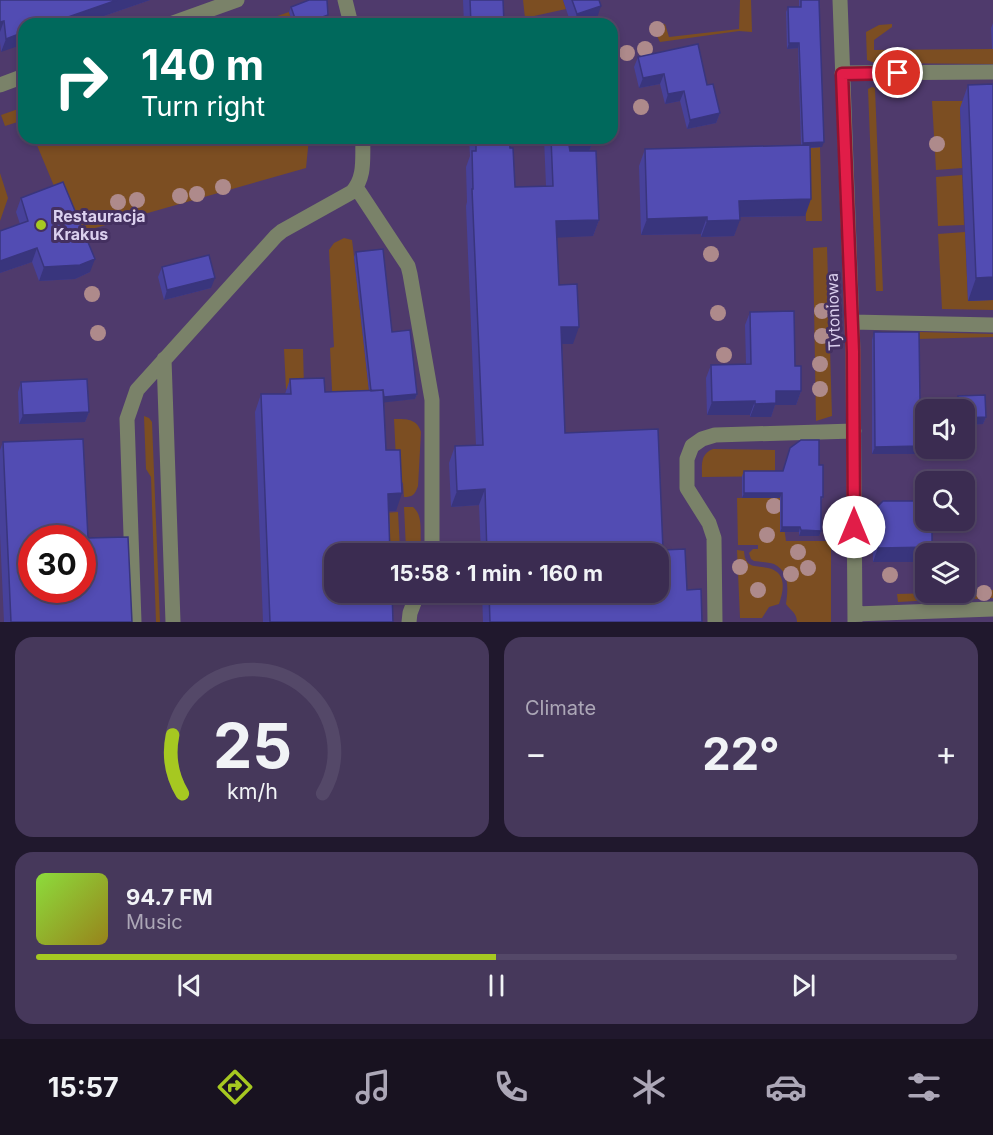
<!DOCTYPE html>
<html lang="en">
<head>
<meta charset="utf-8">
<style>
	body { margin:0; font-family:Inter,sans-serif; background:#46385b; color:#f1f3f6; height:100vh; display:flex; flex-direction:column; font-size:22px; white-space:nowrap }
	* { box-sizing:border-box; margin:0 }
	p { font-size:20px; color:#aca7b7 }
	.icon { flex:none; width:33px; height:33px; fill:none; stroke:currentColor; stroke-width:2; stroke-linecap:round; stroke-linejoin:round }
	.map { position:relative; height:622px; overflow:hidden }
	.panel { display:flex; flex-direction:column; gap:15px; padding:15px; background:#20182d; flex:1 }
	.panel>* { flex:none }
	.top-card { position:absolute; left:18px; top:18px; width:600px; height:126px; border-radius:18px; box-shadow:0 3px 9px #0003,0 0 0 2px #544868; background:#00695c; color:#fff; overflow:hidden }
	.tools { position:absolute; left:915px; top:399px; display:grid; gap:12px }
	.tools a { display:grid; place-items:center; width:60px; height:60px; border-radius:12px; background:#3b2c51; box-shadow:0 3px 9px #0003,0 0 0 2px #544868; font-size:30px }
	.speed { position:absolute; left:18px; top:525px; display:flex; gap:12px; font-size:30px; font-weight:700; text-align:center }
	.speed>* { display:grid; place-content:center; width:78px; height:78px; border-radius:50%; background:#3b2c51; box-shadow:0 3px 9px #0003,0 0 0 2px #544868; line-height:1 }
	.speed .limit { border:9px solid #d22; background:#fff; color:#111 }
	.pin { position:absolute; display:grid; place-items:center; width:51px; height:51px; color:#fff; margin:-26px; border:3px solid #fff; border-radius:50%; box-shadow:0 2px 6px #0007 }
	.me { position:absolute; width:66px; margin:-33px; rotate:0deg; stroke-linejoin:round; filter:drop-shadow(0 0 4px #0008) }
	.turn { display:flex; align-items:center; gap:21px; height:126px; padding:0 24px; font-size:27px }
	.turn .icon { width:78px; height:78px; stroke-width:2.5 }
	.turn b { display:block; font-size:42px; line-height:51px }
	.big { font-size:45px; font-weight:700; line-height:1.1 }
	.panel .card { flex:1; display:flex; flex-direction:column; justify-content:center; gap:9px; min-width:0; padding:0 21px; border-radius:18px; background:#46385b }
	.panel .dial { align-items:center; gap:0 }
	.dial svg { height:156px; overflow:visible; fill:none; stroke:#544868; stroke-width:7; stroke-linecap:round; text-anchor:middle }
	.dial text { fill:#f1f3f6; stroke:none }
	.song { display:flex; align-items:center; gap:18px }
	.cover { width:72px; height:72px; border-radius:9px; background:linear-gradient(135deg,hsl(90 70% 55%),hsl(50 70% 35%)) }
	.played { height:6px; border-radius:3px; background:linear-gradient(90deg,#a6c821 50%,#544868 50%) }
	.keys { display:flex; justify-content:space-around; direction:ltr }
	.heat { display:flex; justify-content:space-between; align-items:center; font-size:33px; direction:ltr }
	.panel .tiles { flex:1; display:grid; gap:15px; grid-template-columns:1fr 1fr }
	.card:last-child { grid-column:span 2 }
	.trip { position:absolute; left:324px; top:543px; width:345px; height:60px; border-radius:18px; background:#3b2c51; box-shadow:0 3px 9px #0003,0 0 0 2px #544868; font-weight:700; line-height:60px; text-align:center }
	.dock { display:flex; height:96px; justify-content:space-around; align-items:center; background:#181220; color:#aca7b7 }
	.dock .icon { width:42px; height:42px }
	.dock .selected { color:#a6c821 }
	.dock b { font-size:27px; color:#f1f3f6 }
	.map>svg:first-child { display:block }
</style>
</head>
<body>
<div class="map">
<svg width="993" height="622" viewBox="0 0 993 622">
	<rect width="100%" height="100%" fill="#4f3a6c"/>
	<path fill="#7c4e22" d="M523 0H563L566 9 525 18Z
		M740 0H751L752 32 739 31 660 42 653 28 665 24 669 37 739 29Z
		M289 12 293 24H254Z
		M892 24V27L874 40V50L993 49V64L875 63 867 60 866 32 879 25Z
		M872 87 875 88 883 291H876L868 89Z
		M932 101H993L960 108 962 168 936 170Z
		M24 107V120L5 126 1 115Z
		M34 138H250L251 143 279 142 280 138H309L306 168 74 234Z
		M820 147 822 221H806L804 157 801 148Z
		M0 173 8 198 0 221Z
		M962 175 964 225 938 226 936 177Z
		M965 232 968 300H993V310L942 309 938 234Z
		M344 238 352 240 353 248 371 408 333 409 330 348 334 347 329 250 334 243Z
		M827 247 832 416 816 421 813 248Z
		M882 331 993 334V337L878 340V332Z
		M284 349H303L304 388 286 389Z
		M144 416 149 418 152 422 160 622H156L151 477 146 469Z
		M394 419C405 419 417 418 421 432L418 486C415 495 412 497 404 497L403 483 397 479Z
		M713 449 775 450V476L702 477C702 465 700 454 713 449Z
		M737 498H780L786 541H831V622H797C797 613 791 611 786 604 788 589 790 572 774 564 768 562 760 562 754 561L751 559 749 553 753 549H758V545H738Z
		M404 507H413C423 515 420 531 421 543L415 548 406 549Z
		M398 512 400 549 386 550 384 513Z
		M737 550 744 551C745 569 755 565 768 568 787 572 784 590 779 604L769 607 762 618H740Z
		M993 590V598L954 600 951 597V593Z
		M935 593V597L933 600 898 602 897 594Z"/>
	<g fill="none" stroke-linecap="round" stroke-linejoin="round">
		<path stroke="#7a8269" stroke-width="15" d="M345 0 351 24
			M840 0 853 352 855 622
			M170 24 237 0
			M842 73 993 72
			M0 85 24 76
			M356 187 408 266 410 274 432 400V544L430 554
			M852 322 993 325
			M164 359 173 622
			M855 614 993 609
			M134 622 127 419 137 390 276 236 282 231 352 192C366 177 362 157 363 138
			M409 622 410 613 418 592
			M715 622 714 538 709 523 687 488V459L692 446 702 439 715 435 854 431"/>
	</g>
	<g fill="#ae8a8b">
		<circle cx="657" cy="29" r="8"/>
		<circle cx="645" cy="49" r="8"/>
		<circle cx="627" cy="53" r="8"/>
		<circle cx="641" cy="107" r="8"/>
		<circle cx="937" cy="144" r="8"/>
		<circle cx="223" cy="187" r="8"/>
		<circle cx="197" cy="194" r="8"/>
		<circle cx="180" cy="196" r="8"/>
		<circle cx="137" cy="200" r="8"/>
		<circle cx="118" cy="202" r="8"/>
		<circle cx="711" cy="254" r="8"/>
		<circle cx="92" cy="294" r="8"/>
		<circle cx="822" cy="311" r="8"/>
		<circle cx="718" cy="313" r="8"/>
		<circle cx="98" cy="333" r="8"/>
		<circle cx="822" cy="336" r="8"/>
		<circle cx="724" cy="355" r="8"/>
		<circle cx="820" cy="364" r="8"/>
		<circle cx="820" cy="389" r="8"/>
		<circle cx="774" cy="506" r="8"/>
		<circle cx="767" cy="535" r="8"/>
		<circle cx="798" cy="552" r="8"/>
		<circle cx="740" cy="567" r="8"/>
		<circle cx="808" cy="568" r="8"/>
		<circle cx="791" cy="574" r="8"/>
		<circle cx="890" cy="575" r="8"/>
		<circle cx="758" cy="590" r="8"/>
		<circle cx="984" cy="593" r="8"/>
	</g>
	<path fill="#47419a" d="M0 0H150L81 24H24L1 52 0 42Z
		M463 0H503L504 24H464Z
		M563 0H599L597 18 580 24H571Z
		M799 0H819L822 147 810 148 805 216 740 217 734 236 701 237V234L641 235 639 166 645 149 801 145 798 48 787 49 786 12 788 7H799Z
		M291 7 328 15 326 20 315 24H293L289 12Z
		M993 23V49H992L991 28Z
		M638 57 707 85 720 113 716 123 687 129 680 101 665 104 660 84 639 88 634 67Z
		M993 84V300L968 301 960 108 968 85Z
		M469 138H509L515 187 546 186 544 138H594L589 151 599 220 593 236 557 237 559 285 573 344H562L565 433 663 550 687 590 702 622H483L482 592H658V554H481L479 505 451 507 449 463 455 446H476L466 206 467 202 466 167 470 156Z
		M21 198 90 272 75 279 39 281 32 262 0 273V231L20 224 16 212Z
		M356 252 392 332 417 394 415 399 384 402 386 450 396 511H389L393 622H263L255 412 261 394H285L290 379 325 392 369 391 354 257Z
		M162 267 211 288 164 300 158 277Z
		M750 312 795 366 801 391 796 405H775L771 417H750V415H707L706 378 711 365 746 364 745 325Z
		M874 332 920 400 957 399 958 396 986 417 983 424 964 425V410L920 433 917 454H872V340Z
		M21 382 89 412 85 422 19 424 18 392Z
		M3 442 88 538 132 622H4L0 534V450Z
		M819 465 823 497 821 502V531L819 536H799V532H780V498H742V476L744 471H782Z
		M877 507 926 554V562H873L872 521Z"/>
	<path fill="#39357d" d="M117 0H150L81 24H48Z
		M601 6 597 18 580 24H573L577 14Z
		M328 15 326 20 315 24H303Z
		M4 21 0 32V22Z
		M24 32V44L1 52 6 39Z
		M789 43H799L798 48 787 49Z
		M664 74 660 84 639 88 643 78Z
		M684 91 680 101 665 104 668 94Z
		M720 113 716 123 687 129 690 120Z
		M578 138H594L589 151 562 157 568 140Z
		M824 142 822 147 801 148 803 143Z
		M811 199 805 216 733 217 739 201Z
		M707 217 701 234 641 235 647 219Z
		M599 220 593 236 550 238 556 221Z
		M740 220 734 236 701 237 707 221Z
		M37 248 32 262 0 273V261Z
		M95 259 90 272 75 279 39 281 44 267Z
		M993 277V300L968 301 976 278Z
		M215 278 211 288 164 300 167 290Z
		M561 327H579L573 344H555Z
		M776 391H801L796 405H775L771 417H750L755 404Z
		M417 394 415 399 370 404 372 398Z
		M755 401 750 415H707L712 402Z
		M89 412 85 422 19 424 23 415Z
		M986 417 983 424 964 425V418Z
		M920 425H926V433H917Z
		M920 446 917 454H872L875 447Z
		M485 489 479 505 451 507 457 491Z
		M402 493 396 511H382L388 494Z
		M744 493H782L780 498H742Z
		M782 527H800L799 532H780Z
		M801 530 821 531 819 536H799Z
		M932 547 930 554H926V562H873L878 548Z"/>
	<path fill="#524cb3" stroke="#39357d" stroke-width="1.5" fill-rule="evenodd" d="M0 0H117L48 24H24V32L6 39 4 21 0 22Z
		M309 0H327L328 15 303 24H297L291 7Z
		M470 0H503L504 24H471Z
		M572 0H599L601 6 577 14Z
		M801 0H819L824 142 803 143 799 43H789L788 7H801Z
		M698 44 707 85 713 84 720 113 690 120 684 91 668 94 664 74 643 78 638 57Z
		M993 84V277L976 278 968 85Z
		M476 138H509L510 148H513L515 187 553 186 551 138H578L568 140 570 151H596L599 220 556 221 559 285 577 284 579 327H561L565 433 658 429 663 550 685 549 687 590 701 589 702 622H490L489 592H658V554H487L485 489 457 491 455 446 483 445 472 189H473L472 151H476Z
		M810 145 811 199 739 201 740 220 707 221V217L647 219 645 149Z
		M63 182 95 259 80 265 44 267 37 248 0 261V231L28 221 21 198Z
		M383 249 392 332 410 330 417 394 384 397 383 390 371 391 356 252Z
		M209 255 215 278 167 290 162 267Z
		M794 311 795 366H801V391H776V403L755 404V401L712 402 711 365 751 364 750 312Z
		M874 332H919L920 400 958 399V396L985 395 986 417 964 418V410H926V425H920V446L875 447Z
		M324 378 325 392 383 390 386 450H400L402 493 388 494 390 554H334V592H392L393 622H270L261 394H291L290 379Z
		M87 379 89 412 23 415 21 382Z
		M83 439 88 538 128 537 132 622H11L3 442ZM32 538H82V590H32Z
		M801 440H819V465H823V497H821V531L801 530 800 527H782V493H744V471H783L790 448Z
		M883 501H926V520H932V547L878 548 877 507Z"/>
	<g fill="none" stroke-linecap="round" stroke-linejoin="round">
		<g stroke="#92132f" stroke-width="15">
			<path id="route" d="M854 527 853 352 842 74 898 73"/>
		</g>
		<use href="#route" stroke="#e11d48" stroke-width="10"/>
	</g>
	<circle fill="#a6c821" stroke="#443060" stroke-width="2" cx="41" cy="225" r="6"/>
	<g text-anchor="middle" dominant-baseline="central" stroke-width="6" stroke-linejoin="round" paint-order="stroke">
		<g font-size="16" font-weight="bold" fill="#dbd0ee" stroke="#443060" text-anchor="start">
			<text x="53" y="216">Restauracja<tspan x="53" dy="18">Krakus</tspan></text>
		</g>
		<g font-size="16" fill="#dbd0ee" stroke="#443060">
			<text transform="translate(833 312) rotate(-92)">Tytoniowa</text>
		</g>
	</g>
</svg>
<div class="tools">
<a><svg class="icon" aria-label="sound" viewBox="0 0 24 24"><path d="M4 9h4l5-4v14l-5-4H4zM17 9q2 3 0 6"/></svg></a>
<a><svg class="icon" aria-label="search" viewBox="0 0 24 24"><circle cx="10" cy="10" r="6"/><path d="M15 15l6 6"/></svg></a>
<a><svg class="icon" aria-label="layers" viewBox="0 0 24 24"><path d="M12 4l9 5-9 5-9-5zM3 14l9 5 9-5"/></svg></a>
</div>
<div class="speed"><div class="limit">30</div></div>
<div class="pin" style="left:898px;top:73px;background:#d93025"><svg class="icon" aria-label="arrive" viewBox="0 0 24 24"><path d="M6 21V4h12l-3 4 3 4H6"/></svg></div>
<svg class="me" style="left:854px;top:527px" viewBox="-20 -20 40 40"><circle r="19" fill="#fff"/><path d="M0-13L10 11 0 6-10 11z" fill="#e11d48"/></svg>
<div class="trip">15:58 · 1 min · 160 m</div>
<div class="top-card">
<div class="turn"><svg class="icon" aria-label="right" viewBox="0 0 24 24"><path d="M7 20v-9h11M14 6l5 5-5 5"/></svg><div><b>140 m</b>Turn right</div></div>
</div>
</div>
<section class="panel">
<div class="tiles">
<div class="card dial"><svg viewBox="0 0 100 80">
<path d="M14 69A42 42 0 1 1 86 69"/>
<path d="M14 69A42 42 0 0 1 9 39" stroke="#a6c821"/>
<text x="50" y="56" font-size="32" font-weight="700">25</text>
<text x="50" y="72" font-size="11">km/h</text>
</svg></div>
<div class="card"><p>Climate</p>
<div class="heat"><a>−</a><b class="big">22°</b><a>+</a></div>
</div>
<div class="card">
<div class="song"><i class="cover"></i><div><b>94.7 FM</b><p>Music</p></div></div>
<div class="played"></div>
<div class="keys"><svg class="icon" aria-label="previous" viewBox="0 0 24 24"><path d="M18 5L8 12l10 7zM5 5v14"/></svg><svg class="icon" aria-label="pause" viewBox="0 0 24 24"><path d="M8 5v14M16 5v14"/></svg><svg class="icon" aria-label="next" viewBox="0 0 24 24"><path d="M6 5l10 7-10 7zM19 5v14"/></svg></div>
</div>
</div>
</section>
<nav class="dock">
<b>15:57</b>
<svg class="icon selected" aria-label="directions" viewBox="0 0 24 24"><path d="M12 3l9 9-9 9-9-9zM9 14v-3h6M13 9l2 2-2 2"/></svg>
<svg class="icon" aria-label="music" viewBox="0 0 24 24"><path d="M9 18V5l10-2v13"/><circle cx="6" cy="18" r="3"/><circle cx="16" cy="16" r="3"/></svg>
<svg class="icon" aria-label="phone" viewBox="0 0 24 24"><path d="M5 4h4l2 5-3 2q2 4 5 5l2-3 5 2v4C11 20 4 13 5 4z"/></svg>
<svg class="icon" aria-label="climate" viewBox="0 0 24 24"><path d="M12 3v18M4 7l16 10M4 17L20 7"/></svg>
<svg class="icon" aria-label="car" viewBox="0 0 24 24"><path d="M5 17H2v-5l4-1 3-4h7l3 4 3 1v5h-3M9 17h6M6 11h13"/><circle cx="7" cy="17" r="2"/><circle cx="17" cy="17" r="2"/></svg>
<svg class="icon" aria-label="filters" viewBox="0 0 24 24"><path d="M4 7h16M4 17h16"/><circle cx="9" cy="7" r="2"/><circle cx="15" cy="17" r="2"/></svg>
</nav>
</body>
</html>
